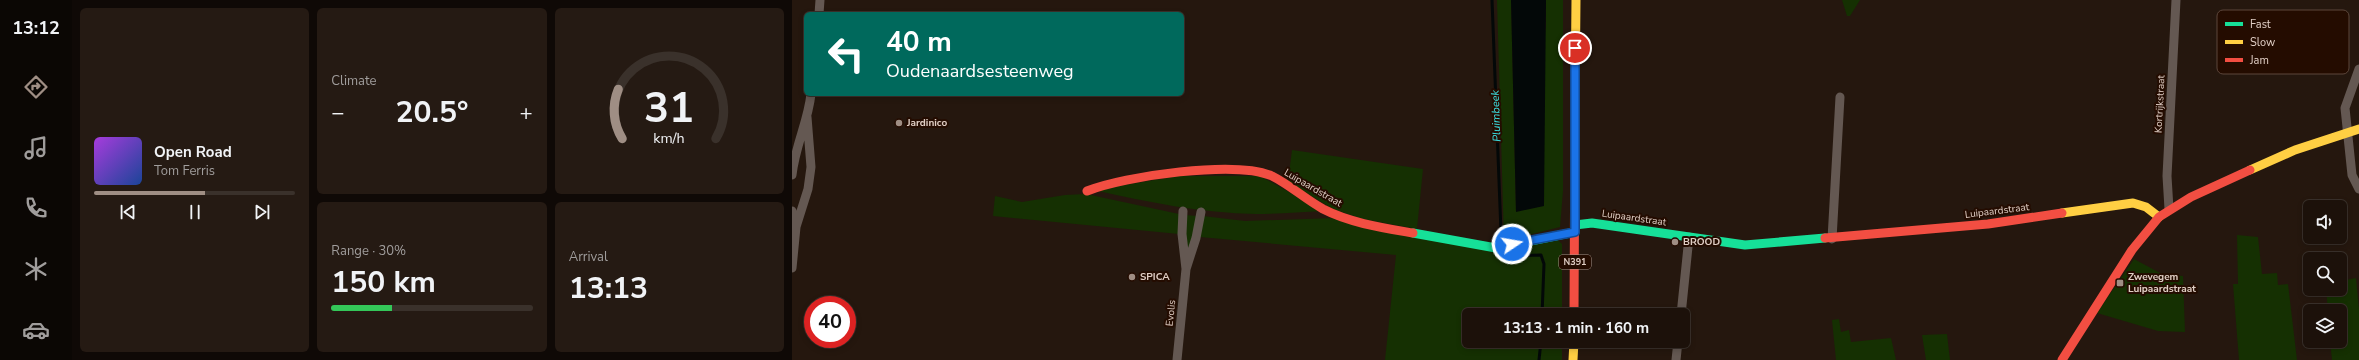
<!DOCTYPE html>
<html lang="en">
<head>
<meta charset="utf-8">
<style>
	body { margin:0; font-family:"Nunito Sans",sans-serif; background:#251a13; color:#f1f3f6; height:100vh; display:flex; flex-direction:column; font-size:15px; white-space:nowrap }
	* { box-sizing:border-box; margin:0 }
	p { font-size:13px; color:#a09d9c }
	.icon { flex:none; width:22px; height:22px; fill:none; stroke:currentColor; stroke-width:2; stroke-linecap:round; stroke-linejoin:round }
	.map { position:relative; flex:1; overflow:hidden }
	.drawer { display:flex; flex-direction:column; gap:8px; padding:8px; background:#0f0906; width:720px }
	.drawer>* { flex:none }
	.guide { position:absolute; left:12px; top:12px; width:380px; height:84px; border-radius:6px; box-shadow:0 2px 6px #0003,0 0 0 1px #3a312b; background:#00695c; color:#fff; overflow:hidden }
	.fabs { position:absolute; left:1511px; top:200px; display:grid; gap:8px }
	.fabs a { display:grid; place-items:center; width:44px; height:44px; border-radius:6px; background:#1c110a; box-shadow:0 2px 6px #0003,0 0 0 1px #3a312b; font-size:20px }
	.speed { position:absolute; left:12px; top:296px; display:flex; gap:8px; font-size:20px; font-weight:700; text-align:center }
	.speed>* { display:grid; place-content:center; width:52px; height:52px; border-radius:50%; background:#1c110a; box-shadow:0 2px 6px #0003,0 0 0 1px #3a312b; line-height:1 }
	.speed .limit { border:6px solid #d22; background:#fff; color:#111 }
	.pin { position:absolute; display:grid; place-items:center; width:34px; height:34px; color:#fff; margin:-17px; border:2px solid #fff; border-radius:50%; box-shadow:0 1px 4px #0007 }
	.me { position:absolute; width:44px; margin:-22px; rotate:78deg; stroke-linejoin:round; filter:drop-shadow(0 0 3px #0008) }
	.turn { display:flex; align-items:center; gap:14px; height:84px; padding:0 16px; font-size:18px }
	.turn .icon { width:52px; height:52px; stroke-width:2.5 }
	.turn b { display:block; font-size:28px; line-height:34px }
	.big { font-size:30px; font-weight:700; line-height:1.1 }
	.drawer .tile { flex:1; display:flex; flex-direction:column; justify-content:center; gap:6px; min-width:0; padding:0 14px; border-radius:6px; background:#251a13 }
	.drawer .dial { align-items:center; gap:0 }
	.dial svg { height:104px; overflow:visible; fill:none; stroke:#3a312b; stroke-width:7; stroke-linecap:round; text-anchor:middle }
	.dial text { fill:#f1f3f6; stroke:none }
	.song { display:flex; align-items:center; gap:12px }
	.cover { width:48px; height:48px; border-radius:6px; background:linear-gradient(135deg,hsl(280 70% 55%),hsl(220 70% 35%)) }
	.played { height:4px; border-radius:2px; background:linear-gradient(90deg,#9f8e84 55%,#3a312b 55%) }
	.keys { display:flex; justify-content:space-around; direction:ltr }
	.heat { display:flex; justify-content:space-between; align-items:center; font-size:22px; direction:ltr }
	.charge { height:6px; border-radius:3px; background:linear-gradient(90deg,#34c759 30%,#3a312b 0) }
	.drawer .tiles { flex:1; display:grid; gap:8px; grid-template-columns:repeat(3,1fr) }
	.tile:first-child { grid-row:span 2 }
	.trip { position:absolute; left:670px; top:308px; width:228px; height:40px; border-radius:6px; background:#1c110a; box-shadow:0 2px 6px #0003,0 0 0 1px #3a312b; font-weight:700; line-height:40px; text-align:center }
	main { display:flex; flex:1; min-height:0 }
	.tabs { display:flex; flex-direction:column; width:72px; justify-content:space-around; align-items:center; background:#0b0704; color:#a09d9c }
	.tabs .icon { width:28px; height:28px }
	.tabs .on { color:#9f8e84 }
	.tabs b { font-size:18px; color:#f1f3f6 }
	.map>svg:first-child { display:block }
</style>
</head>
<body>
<main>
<nav class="tabs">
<b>13:12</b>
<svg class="icon on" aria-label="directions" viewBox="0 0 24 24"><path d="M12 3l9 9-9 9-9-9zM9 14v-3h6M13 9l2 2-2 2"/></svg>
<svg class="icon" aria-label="music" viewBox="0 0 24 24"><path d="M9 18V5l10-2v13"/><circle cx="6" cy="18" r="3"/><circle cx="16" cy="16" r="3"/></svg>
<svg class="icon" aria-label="phone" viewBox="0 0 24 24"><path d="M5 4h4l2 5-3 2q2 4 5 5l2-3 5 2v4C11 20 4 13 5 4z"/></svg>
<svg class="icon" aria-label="climate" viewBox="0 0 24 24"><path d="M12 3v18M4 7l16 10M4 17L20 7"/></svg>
<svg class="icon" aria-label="car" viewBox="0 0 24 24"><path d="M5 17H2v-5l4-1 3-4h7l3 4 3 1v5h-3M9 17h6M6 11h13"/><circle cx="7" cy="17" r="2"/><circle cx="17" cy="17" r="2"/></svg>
</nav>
<section class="drawer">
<div class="tiles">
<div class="tile">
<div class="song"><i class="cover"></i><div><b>Open Road</b><p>Tom Ferris</p></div></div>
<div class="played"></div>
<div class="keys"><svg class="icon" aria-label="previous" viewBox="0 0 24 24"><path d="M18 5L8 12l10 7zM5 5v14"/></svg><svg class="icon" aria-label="pause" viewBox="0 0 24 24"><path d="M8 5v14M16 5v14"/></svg><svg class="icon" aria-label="next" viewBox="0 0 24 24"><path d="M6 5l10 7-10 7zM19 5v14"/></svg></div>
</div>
<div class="tile"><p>Climate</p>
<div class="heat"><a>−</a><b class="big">20.5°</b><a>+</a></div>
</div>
<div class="tile dial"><svg viewBox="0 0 100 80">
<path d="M14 69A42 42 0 1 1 86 69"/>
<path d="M14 69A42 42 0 0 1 11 31" stroke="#9f8e84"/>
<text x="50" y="56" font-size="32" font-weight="700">31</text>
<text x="50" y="72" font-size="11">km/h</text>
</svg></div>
<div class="tile"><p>Range · 30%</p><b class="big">150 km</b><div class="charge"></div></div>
<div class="tile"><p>Arrival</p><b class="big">13:13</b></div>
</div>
</section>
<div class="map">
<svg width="1567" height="360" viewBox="0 0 1567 360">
	<rect width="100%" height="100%" fill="#25170e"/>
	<path fill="#153002" d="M705 0H719L724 212 754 26V0H771V191L768 227 712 241Z
		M1050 0H1068L1058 16H1055Z
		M500 150 631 169 625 229 571 219 541 209 496 182Z
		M387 176H468L531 211C509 212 486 214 464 214 409 213 355 202 302 190Z
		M294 194 387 214V234L201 216 203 196 230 202 273 195Z
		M393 215 405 216 395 259Z
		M411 216 453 221 543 218 702 251 717 258 715 247 765 239 770 244V315H677V341H770V360H593L604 255 408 237Z
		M1445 235 1466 237 1470 274 1485 273 1486 285 1496 284 1505 360H1447L1441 284H1446Z
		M1342 259 1370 274 1391 276 1393 332 1366 331 1305 313Z
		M1564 278 1567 309V360H1540L1538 341H1548V311H1536L1534 289H1548V281Z
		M1047 319 1049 332 1057 330 1059 342 1099 338 1104 360H1044L1040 320Z
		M1155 334 1158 360H1134L1130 335Z"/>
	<path fill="#030808" d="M719 0H754L752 206 724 212Z"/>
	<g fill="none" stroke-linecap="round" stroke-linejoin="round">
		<path stroke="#030808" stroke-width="3" d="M700 0 709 232
			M710 251 714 256 749 255 752 264 750 315
			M747 360 749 341"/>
		<path stroke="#645852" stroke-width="9" d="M27 14 28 0
			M1567 69 1553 108 1560 175 1567 189
			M0 175C3 146 16 122 19 94
			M1377 209 1375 176 1384 0
			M0 211V220L4 227
			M391 211 390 234 394 269
			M1040 239 1048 97
			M0 268 4 227 16 189 19 167 15 117
			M889 315 897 237
			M385 360 394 269 404 238 409 212
			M884 360 886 341"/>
		<path stroke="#16e098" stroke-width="9" d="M783 225 800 223 953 245 1033 238
			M621 233 704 248 783 232"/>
		<path stroke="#ffcf43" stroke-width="9" d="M783 106 784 0
			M1458 170 1503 150 1567 129
			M1270 213 1341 203 1354 207 1367 217
			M781 360 782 341"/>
		<path stroke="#f24e42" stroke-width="9" d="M295 191C332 176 444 160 480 176 498 185 513 199 531 209 558 223 592 228 621 233
			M1033 238 1196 224 1270 213
			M782 315 783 106
			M1270 360 1340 250 1367 217 1399 197 1458 170"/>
	</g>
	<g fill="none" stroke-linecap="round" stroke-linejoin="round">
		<g stroke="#114b97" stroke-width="10">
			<path id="route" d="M720 244 783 232V48"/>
		</g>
		<use href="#route" stroke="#1a73e8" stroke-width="7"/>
	</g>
	<g fill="#9f8e84" stroke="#240c00" stroke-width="1.5">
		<circle cx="107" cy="123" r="4"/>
		<circle cx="883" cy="242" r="4"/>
		<circle cx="340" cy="277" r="4"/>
		<rect x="1324" y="279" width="8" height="8" rx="2"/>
	</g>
	<g text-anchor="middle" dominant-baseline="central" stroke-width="4" stroke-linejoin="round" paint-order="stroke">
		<rect fill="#240c00" stroke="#a89489" stroke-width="1" x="767" y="255" width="32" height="14" rx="3"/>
		<g font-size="9" font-weight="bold" fill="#e0cec4">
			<text x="783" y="262">N391</text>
		</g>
		<g font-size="10" fill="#e0cec4" stroke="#240c00">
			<text transform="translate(1368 104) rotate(-87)">Kortrijkstraat</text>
			<text transform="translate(521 188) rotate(30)">Luipaardstraat</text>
			<text transform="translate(1205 211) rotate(-7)">Luipaardstraat</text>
			<text transform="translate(842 218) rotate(8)">Luipaardstraat</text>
			<text transform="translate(379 313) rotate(-84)">Evolis</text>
		</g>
		<g font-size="10" font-weight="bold" fill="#e0cec4" stroke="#240c00" text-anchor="start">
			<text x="115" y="123">Jardinico</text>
			<text x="891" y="242">BROOD</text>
			<text x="348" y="277">SPICA</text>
			<text x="1336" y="277">Zwevegem<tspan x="1336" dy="12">Luipaardstraat</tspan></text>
		</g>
		<g font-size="11" font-style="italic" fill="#3de9ec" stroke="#240c00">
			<text transform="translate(704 116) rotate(-92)">Pluimbeek</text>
		</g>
	</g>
	<rect x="1425" y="10" width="132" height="64" rx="6" fill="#240c00" stroke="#5c463b" stroke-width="1"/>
	<rect x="1433" y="22" width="18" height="4" fill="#16e098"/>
	<rect x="1433" y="40" width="18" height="4" fill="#ffcf43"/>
	<rect x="1433" y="58" width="18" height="4" fill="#f24e42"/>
	<g font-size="11" fill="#e0cec4">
		<text x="1458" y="28">Fast</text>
		<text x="1458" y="46">Slow</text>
		<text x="1458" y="64">Jam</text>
	</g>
</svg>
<div class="fabs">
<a><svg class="icon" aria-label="sound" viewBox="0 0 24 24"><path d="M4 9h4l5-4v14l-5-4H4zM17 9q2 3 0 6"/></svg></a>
<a><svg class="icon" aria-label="search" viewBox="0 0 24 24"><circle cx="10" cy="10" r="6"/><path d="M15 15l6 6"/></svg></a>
<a><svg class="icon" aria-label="layers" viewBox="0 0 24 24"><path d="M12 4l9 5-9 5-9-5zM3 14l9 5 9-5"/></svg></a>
</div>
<div class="speed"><div class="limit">40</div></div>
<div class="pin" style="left:783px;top:48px;background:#d93025"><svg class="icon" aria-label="arrive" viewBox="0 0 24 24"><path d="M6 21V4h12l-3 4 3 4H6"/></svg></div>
<svg class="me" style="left:720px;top:244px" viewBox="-20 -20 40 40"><circle r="17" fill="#1a73e8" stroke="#fff" stroke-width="3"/><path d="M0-11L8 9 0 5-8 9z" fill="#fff"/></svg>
<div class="trip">13:13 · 1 min · 160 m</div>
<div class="guide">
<div class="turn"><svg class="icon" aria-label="left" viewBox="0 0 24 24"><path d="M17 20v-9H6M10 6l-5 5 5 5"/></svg><div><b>40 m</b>Oudenaardsesteenweg</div></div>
</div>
</div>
</main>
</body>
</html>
